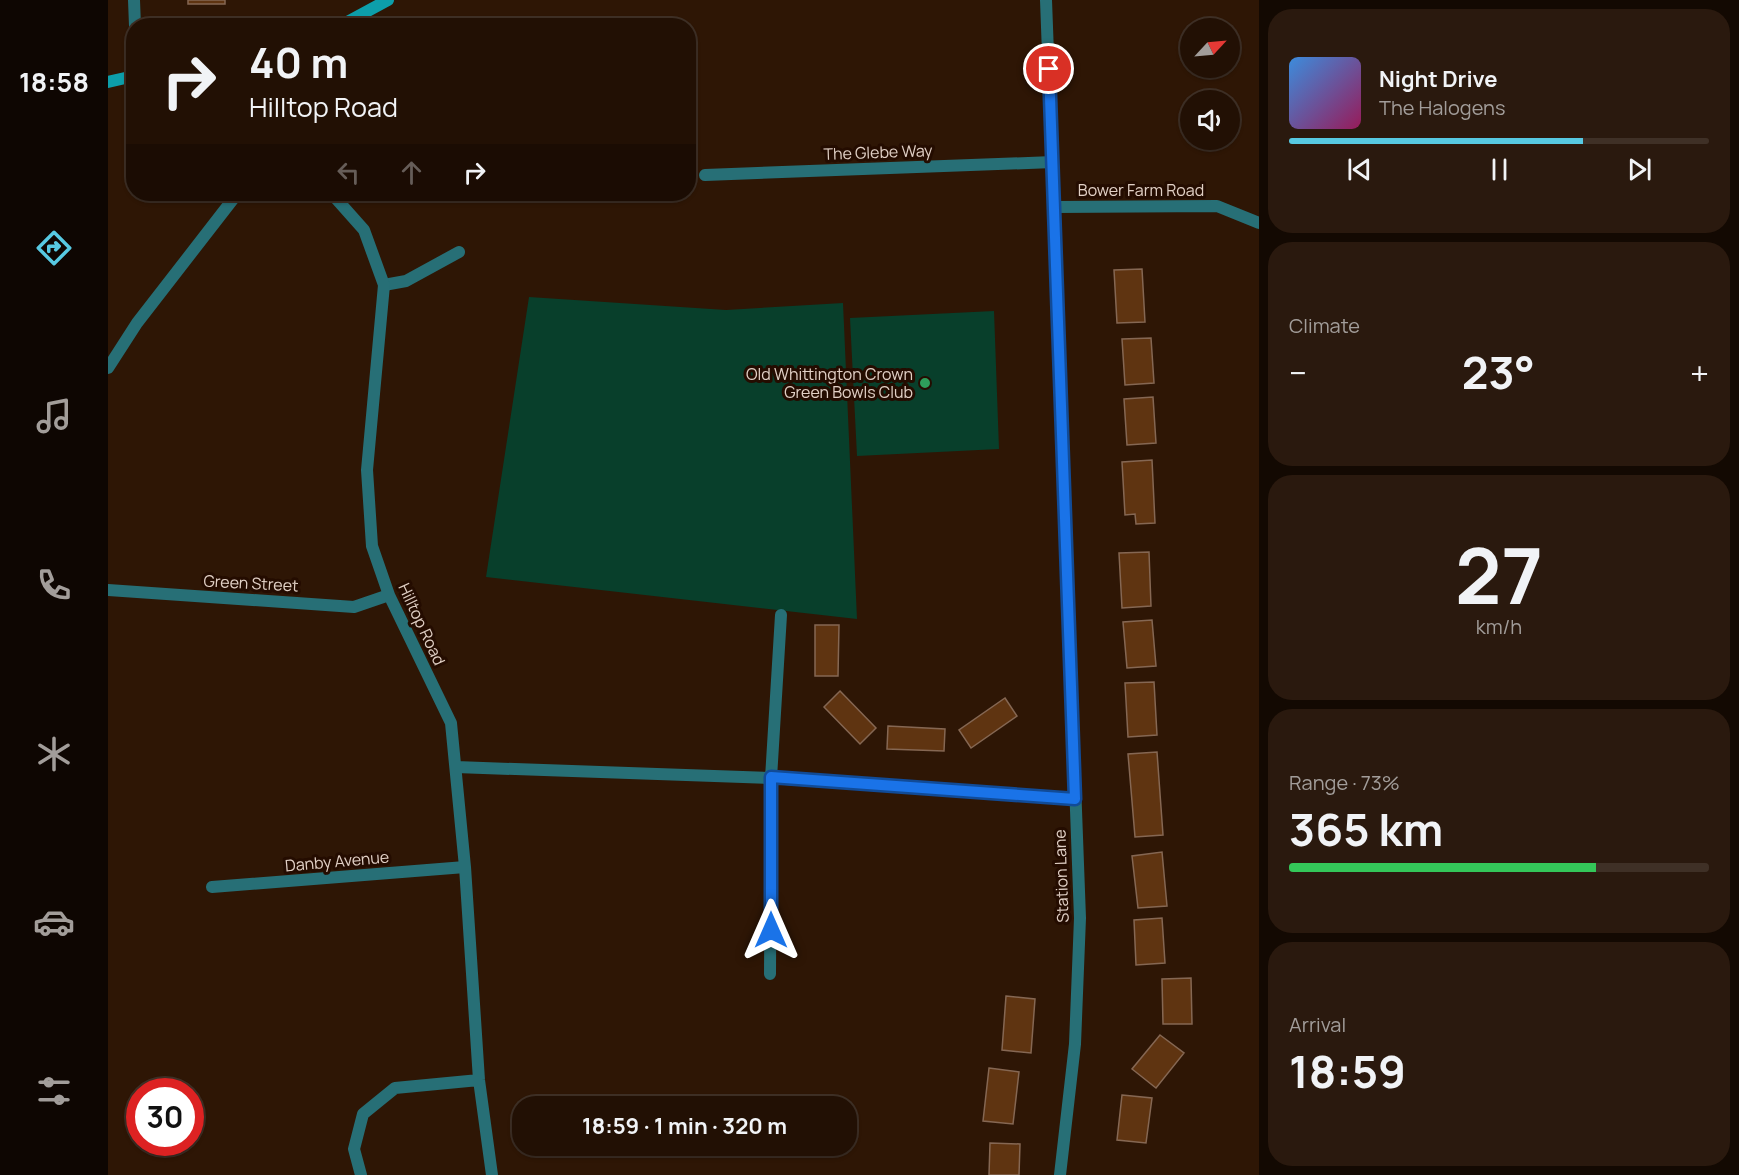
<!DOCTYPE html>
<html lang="en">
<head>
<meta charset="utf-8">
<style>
	body { margin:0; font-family:Manrope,sans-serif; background:#2a190e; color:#f1f3f6; height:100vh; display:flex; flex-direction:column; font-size:22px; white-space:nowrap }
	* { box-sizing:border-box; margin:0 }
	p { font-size:20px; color:#a29d9a }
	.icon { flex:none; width:33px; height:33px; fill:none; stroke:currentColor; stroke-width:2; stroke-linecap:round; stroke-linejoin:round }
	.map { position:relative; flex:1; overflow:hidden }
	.side { display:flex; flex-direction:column; gap:9px; padding:9px; background:#130902; width:480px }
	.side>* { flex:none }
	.banner { position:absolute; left:18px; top:18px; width:570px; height:183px; border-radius:24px; box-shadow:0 2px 4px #0004,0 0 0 2px #3f3026; background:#221004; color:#f1f3f6; overflow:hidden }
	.needle { width:39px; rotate:64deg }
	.tools { position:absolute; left:1072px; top:18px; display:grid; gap:12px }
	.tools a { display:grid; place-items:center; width:60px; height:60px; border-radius:50%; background:#221004; box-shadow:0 2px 4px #0004,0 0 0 2px #3f3026; font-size:30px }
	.speed { position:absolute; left:18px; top:1078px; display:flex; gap:12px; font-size:30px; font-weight:700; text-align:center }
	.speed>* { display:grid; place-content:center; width:78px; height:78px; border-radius:50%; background:#221004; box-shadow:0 2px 4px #0004,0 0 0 2px #3f3026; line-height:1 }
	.speed .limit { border:9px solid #d22; background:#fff; color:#111 }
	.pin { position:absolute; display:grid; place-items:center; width:51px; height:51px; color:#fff; margin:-26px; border:3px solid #fff; border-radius:50%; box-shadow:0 2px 6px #0007 }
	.me { position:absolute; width:66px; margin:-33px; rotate:0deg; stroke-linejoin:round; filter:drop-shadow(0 0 4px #0008) }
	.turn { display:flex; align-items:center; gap:21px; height:126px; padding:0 24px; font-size:27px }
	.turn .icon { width:78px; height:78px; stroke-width:2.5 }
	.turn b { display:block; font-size:42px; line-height:51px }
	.lanes { display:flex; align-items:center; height:57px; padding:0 24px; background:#0003; justify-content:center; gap:30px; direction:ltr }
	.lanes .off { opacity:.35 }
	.big { font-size:45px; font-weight:700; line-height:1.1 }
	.side .tile { flex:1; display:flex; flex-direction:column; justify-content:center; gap:9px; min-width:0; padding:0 21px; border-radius:24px; background:#2a190e }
	.side .dial { align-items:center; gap:0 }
	.dial b { font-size:78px; line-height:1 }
	.song { display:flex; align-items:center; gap:18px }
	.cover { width:72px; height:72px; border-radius:9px; background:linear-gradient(135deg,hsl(210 70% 55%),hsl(330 70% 35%)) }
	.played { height:6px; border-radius:3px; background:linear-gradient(90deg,#57c9e2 70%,#3f3026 70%) }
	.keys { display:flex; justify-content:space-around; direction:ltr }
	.heat { display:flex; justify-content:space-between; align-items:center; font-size:33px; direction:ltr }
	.charge { height:9px; border-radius:4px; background:linear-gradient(90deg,#34c759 73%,#3f3026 0) }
	.trip { position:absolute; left:404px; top:1096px; width:345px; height:60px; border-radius:24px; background:#221004; box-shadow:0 2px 4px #0004,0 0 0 2px #3f3026; font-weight:700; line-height:60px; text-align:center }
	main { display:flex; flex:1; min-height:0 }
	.dock { display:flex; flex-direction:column; width:108px; justify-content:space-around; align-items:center; background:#0e0602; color:#a29d9a }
	.dock .icon { width:42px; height:42px }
	.dock .current { color:#57c9e2 }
	.dock b { font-size:27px; color:#f1f3f6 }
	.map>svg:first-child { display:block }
</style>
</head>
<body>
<main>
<nav class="dock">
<b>18:58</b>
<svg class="icon current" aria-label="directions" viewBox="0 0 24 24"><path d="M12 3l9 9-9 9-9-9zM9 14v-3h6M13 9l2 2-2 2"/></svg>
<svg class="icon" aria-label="music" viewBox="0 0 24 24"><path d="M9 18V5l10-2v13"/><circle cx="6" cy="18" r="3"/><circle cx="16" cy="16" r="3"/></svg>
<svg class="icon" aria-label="phone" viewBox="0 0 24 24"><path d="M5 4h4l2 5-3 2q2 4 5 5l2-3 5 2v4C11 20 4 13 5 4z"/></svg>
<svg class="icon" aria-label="climate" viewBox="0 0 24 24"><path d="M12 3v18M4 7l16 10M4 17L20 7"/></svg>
<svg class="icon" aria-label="car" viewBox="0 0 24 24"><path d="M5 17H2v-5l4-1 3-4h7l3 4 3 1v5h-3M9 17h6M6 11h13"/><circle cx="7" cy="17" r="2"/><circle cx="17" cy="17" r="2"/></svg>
<svg class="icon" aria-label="filters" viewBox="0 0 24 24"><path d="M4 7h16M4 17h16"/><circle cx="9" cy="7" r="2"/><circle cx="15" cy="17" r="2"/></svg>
</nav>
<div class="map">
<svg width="1151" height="1175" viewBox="0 0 1151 1175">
	<rect width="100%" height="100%" fill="#2e1605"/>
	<path fill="#083f2b" d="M421 297 618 310 735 303 749 619 378 577Z
		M886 311 891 449 749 456 742 318Z"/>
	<path fill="#5f3411" stroke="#856753" stroke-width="1.5" d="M80 0H117V4H80Z
		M1034 269 1037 322 1009 323 1006 270Z
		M1043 338 1046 383 1017 385 1014 339Z
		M1045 397 1048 443 1019 445 1016 399Z
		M1044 460 1047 523 1028 524 1027 514 1017 515 1014 462Z
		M1041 552 1043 606 1014 608 1011 553Z
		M1044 620 1048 666 1019 668 1015 622Z
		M707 625H731L730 676H707Z
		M1046 682 1049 735 1020 737 1017 683Z
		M732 691 768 728 752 744 716 707Z
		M897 698 909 716 863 748 851 730Z
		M780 726 837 729 836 751 779 749Z
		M1049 752 1055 835 1027 837 1020 754Z
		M1054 852 1059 906 1030 908 1024 856Z
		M1054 918 1057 963 1028 965 1026 920Z
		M1083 978 1084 1024H1055L1054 979Z
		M898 996 927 999 923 1053 894 1050Z
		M1052 1035 1076 1053 1048 1088 1024 1069Z
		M881 1068 911 1072 905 1124 875 1121Z
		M1014 1095 1044 1098 1038 1143 1009 1140Z
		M882 1143 912 1144 911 1175H881Z"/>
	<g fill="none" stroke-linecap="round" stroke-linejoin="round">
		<path stroke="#276f76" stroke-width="12" d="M276 285 298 281 351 252"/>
		<path stroke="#276f76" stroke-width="12" d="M26 0 27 26
			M597 175 945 162
			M224 194 256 230 276 285 259 470 264 546 281 595 343 723 357 867 371 1080 384 1175
			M947 207 1109 206 1151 223
			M0 368 29 323 129 194
			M0 590 246 607 281 595
			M348 767 663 778 967 799
			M104 887 357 867
			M662 974 663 778 673 615
			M253 1175 246 1149 255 1114 287 1088 371 1080"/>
		<path stroke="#276f76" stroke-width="12" d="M938 0 972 918 967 1044 952 1175"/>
		<path stroke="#0d9eaa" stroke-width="12" d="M232 26 280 0
			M0 82 26 76"/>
	</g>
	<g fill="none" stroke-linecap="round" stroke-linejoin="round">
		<g stroke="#114b97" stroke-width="15">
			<path id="route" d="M663 930V777L967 799 941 69"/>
		</g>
		<use href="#route" stroke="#1a73e8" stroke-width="10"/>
	</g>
	<circle fill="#2e9e5b" stroke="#240c00" stroke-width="2" cx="817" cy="383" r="6"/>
	<g text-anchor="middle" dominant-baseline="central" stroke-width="6" stroke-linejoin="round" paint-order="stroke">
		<g font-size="16" fill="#e1d0c5" stroke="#240c00">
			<text transform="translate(770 152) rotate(-2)">The Glebe Way</text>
			<text x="1033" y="190">Bower Farm Road</text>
			<text transform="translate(143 583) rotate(3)">Green Street</text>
			<text transform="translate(314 624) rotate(65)">Hilltop Road</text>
			<text transform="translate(229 861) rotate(-5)">Danby Avenue</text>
			<text transform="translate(953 876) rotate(-92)">Station Lane</text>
		</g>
		<g font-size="16" fill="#e1d0c5" stroke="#240c00" text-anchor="end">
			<text x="805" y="374">Old Whittington Crown<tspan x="805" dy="18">Green Bowls Club</tspan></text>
		</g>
	</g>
</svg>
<div class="tools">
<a><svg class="needle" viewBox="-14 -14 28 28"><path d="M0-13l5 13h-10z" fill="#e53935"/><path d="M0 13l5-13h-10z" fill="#a29d9a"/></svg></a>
<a><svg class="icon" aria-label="sound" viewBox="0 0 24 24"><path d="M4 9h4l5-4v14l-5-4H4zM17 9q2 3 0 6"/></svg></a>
</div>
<div class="speed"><div class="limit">30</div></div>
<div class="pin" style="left:941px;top:69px;background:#d93025"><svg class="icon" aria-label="arrive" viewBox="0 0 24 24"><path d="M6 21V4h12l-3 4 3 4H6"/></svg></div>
<svg class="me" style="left:663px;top:930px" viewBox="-20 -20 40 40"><path d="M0-17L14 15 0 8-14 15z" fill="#1a73e8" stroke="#fff" stroke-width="4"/></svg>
<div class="trip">18:59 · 1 min · 320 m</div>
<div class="banner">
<div class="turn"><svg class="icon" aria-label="right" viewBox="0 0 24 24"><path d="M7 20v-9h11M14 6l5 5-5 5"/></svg><div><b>40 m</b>Hilltop Road</div></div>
<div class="lanes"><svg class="icon off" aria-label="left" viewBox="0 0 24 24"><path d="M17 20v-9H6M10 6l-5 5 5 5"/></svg><svg class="icon off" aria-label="ahead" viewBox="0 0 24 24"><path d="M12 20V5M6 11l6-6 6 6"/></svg><svg class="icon" aria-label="right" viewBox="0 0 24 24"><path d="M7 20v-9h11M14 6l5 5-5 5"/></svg></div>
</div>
</div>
<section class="side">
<div class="tile">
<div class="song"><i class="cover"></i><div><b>Night Drive</b><p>The Halogens</p></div></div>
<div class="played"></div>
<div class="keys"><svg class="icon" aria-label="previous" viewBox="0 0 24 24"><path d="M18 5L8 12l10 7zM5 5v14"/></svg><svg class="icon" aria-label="pause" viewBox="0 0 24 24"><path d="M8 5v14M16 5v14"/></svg><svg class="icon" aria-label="next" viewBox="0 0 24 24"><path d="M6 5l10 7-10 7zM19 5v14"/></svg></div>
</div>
<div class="tile"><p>Climate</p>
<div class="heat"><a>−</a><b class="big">23°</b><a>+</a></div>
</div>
<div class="tile dial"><b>27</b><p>km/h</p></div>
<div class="tile"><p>Range · 73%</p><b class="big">365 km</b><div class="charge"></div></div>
<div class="tile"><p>Arrival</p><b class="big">18:59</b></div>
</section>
</main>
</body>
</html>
